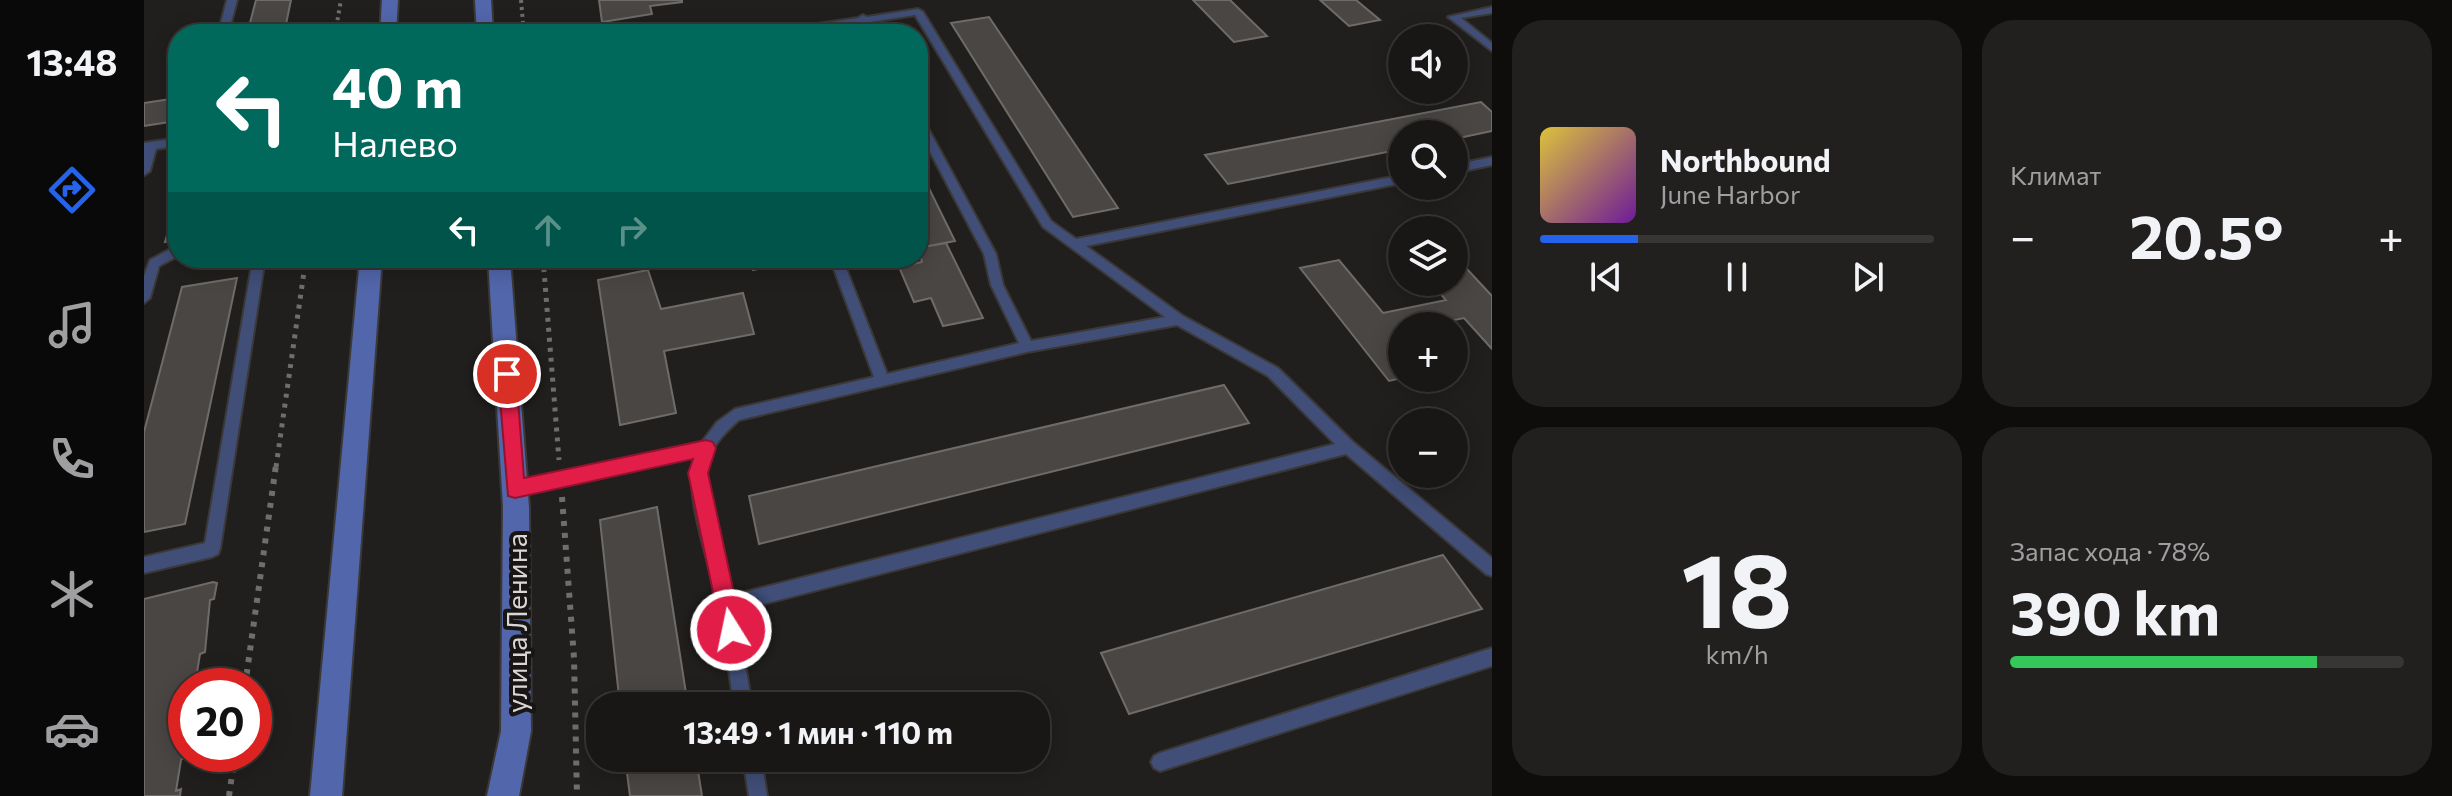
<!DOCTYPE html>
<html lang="ru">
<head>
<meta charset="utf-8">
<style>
	body { margin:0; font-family:Commissioner,sans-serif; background:#22201f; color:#f1f3f6; height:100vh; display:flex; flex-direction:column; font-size:30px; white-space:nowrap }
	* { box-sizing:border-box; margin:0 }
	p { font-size:26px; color:#9f9fa1 }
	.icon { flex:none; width:44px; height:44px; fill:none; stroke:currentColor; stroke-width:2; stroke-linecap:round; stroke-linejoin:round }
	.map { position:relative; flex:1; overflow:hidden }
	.sheet { display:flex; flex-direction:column; gap:20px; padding:20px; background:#0e0d0c; width:960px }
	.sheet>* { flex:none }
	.guide { position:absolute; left:24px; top:24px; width:760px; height:244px; border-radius:32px; box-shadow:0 4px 20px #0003,0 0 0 2px #373635; background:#00695c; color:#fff; overflow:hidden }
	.fabs { position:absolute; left:1244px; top:24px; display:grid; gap:16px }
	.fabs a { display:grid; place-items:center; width:80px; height:80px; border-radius:50%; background:#191716; box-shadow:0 4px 20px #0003,0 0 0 2px #373635; font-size:40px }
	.speed { position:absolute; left:24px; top:668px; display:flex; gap:16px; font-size:40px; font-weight:700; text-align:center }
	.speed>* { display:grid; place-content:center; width:104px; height:104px; border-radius:50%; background:#191716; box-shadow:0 4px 20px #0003,0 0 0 2px #373635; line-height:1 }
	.speed .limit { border:12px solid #d22; background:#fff; color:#111 }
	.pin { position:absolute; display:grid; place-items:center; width:68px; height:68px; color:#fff; margin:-34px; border:4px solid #fff; border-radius:50%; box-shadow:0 2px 8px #0007 }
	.me { position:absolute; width:88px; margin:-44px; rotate:350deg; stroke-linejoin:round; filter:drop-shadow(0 0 6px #0008) }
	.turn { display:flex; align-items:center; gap:28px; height:168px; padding:0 32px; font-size:36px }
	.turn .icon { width:104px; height:104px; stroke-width:2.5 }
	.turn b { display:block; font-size:56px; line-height:68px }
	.lanes { display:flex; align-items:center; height:76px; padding:0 32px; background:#0003; justify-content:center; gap:40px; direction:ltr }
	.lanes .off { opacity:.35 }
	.big { font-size:60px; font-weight:700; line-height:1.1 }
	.sheet .tile { flex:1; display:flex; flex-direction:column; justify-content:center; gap:12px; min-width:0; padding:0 28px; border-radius:32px; background:#22201f }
	.sheet .dial { align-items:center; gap:0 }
	.dial b { font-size:104px; line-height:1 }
	.song { display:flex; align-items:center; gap:24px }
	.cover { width:96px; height:96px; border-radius:12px; background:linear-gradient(135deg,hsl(50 70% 55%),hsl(280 70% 35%)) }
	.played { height:8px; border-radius:4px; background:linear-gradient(90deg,#2563eb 25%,#373635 25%) }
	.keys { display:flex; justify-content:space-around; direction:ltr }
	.heat { display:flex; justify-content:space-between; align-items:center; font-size:44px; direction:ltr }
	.charge { height:12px; border-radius:6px; background:linear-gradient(90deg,#34c759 78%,#373635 0) }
	.sheet .tiles { flex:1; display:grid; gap:20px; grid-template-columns:repeat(2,1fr) }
	.trip { position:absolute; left:442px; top:692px; width:464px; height:80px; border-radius:32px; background:#191716; box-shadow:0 4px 20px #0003,0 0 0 2px #373635; font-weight:700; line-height:80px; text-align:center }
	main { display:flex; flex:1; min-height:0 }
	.dock { display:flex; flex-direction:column; width:144px; justify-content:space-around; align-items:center; background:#0a0909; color:#9f9fa1 }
	.dock .icon { width:56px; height:56px }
	.dock .on { color:#2563eb }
	.dock b { font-size:36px; color:#f1f3f6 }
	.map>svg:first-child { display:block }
</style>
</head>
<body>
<main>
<nav class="dock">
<b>13:48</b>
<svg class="icon on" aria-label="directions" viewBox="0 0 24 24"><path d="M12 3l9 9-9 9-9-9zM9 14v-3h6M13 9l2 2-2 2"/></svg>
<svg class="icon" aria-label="music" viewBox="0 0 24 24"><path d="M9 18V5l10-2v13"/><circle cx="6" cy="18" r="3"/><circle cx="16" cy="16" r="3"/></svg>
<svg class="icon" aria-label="phone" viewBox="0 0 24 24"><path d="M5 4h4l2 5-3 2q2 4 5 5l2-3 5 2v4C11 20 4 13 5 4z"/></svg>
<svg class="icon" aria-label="climate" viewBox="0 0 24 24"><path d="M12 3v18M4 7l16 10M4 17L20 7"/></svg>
<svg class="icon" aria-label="car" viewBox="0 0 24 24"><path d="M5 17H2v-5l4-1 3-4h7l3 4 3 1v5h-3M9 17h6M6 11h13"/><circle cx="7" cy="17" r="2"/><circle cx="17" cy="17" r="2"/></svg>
</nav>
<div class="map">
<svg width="1348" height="796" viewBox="0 0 1348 796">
	<rect width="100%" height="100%" fill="#211f1d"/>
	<path fill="#494644" stroke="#6e6b68" stroke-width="2" d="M112 0H147L140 34H103Z
		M455 0H538V2L506 6 508 14 458 22Z
		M1049 0H1086L1123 36 1090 42Z
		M1176 0H1212L1236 20 1205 26Z
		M845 17 974 208 929 217 807 23Z
		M33 98 25 122 0 126V103Z
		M1337 102 1348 112V131L1310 139V134H1258V149L1084 184 1061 155Z
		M774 166 811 241 774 248Z
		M34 198V240L21 242Z
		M802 243 839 318 799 326 787 298 770 302 755 267 778 262 774 248Z
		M1310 255 1348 296V349L1320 318 1282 326H1258V378L1245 381 1156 268 1195 260 1239 313 1302 300 1286 282H1310Z
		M605 258H658L659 260 609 270Z
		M504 270 517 309 599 293 610 334 520 351 532 413 476 425 454 280Z
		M93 278 41 524 0 532V432L38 287Z
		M1080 385 1105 423 615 544 605 496Z
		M513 507 544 706H476L456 520Z
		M1299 555 1338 609 985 714 957 653Z
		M69 582 73 583 70 599 66 600 61 652 56 654 52 679 56 678 55 686H42L43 754 37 760 32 791 37 789 36 796H0V599Z
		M481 758H552L558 796H486Z"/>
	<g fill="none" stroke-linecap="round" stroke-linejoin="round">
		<g stroke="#3b3937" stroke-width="4">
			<path id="lane" d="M83 0H93L84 34H74Z
				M1348 7V13L1317 18 1348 43V51L1304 17Z
				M774 9 779 12 907 221 932 239 1258 175V183L942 246 1039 316 1134 368 1209 442 1348 558V576L1342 574 1202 454 592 611 608 706H590C585 671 581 636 574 602 566 563 539 493 551 457L371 496 366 494 363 489 366 484 371 482 558 442 573 422 591 409 730 377 686 258H698L743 374 875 343 847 285 840 254 774 129V116L779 119 852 254 859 285 887 341 1021 317 899 227 771 15 726 22 733 34H723L717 23 647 34H623L628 31 714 18 719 15 723 17ZM1033 325 1124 376 1191 444 589 595C581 561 553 485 567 454 573 440 584 430 595 420L883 352Z
				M34 138V146L12 149 6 171 0 175V143Z
				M1348 157V165L1310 173V165Z
				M34 245V256L15 266 6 298 0 303V276L6 260Z
				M109 258H121L76 549 74 554 68 557 0 573V557L61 543Z
				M1348 648V666L1016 771 1010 768 1007 762 1010 756 1016 753Z
				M599 758H617L623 796H605Z"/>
		</g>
		<g stroke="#3b3937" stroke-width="4">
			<path id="secondary" d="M238 0H254L252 34H236Z
				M331 0H347L349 34H333Z
				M216 258H238L198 796H166Z
				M344 258H366L385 507 387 731 375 796H343L357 731 359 507Z"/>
		</g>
		<path stroke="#6f6e6c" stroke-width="4" stroke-dasharray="3 4" stroke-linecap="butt" d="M377 0 380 34
			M191 34 197 0"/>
		<path stroke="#6f6e6c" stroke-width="5" stroke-dasharray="4 6" stroke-linecap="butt" d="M399 258 415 460
			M132 467 162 258"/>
		<path stroke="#6f6e6c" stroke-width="6" stroke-dasharray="5 7" stroke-linecap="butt" d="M418 497 430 658 433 796
			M101 686 132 465
			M85 796 91 754"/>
		<use href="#lane" fill="#404e78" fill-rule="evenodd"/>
		<use href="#secondary" fill="#5266ab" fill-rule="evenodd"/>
	</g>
	<path fill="#e11d48" stroke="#92132f" stroke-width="2" d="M363 366 372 374 380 478 562 440 569 442 572 448 564 473 598 630 595 638 587 641 580 638 577 630 544 473 549 459 371 498 364 496 354 374Z"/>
	<g text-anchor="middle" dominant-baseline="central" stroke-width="8" stroke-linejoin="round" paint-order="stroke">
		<g font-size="28" fill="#d8d7d5" stroke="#181514">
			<text transform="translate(372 623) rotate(-90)">улица Ленина</text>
		</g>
	</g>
</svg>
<div class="fabs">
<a><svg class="icon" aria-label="sound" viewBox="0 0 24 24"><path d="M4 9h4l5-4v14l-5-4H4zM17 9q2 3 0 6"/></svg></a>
<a><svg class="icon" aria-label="search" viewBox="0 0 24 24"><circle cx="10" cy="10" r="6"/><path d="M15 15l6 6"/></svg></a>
<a><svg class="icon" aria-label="layers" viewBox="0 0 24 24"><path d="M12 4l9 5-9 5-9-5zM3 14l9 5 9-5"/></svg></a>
<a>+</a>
<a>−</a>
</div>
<div class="speed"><div class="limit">20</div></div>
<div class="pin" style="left:363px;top:374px;background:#d93025"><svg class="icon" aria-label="arrive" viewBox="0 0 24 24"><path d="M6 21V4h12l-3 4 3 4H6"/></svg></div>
<svg class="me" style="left:587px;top:630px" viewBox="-20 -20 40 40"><circle r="17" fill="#e11d48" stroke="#fff" stroke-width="3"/><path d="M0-11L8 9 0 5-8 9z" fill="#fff"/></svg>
<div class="trip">13:49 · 1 мин · 110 m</div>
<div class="guide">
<div class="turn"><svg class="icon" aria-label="left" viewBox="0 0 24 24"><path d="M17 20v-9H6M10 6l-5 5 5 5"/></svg><div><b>40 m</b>Налево</div></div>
<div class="lanes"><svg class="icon" aria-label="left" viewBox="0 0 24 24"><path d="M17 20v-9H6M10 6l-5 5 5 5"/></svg><svg class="icon off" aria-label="ahead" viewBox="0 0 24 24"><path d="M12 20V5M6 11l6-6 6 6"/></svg><svg class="icon off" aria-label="right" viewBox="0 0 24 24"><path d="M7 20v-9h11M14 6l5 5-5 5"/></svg></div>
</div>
</div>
<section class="sheet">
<div class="tiles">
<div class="tile">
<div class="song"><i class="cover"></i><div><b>Northbound</b><p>June Harbor</p></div></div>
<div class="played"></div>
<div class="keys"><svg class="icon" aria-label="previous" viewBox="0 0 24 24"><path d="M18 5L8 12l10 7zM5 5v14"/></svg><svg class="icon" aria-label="pause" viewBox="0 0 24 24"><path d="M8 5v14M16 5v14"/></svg><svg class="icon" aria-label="next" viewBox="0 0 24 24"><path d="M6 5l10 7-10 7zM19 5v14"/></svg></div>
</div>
<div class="tile"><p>Климат</p>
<div class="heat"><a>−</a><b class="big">20.5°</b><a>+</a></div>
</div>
<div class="tile dial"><b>18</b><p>km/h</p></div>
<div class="tile"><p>Запас хода · 78%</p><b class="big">390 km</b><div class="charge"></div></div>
</div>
</section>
</main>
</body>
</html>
